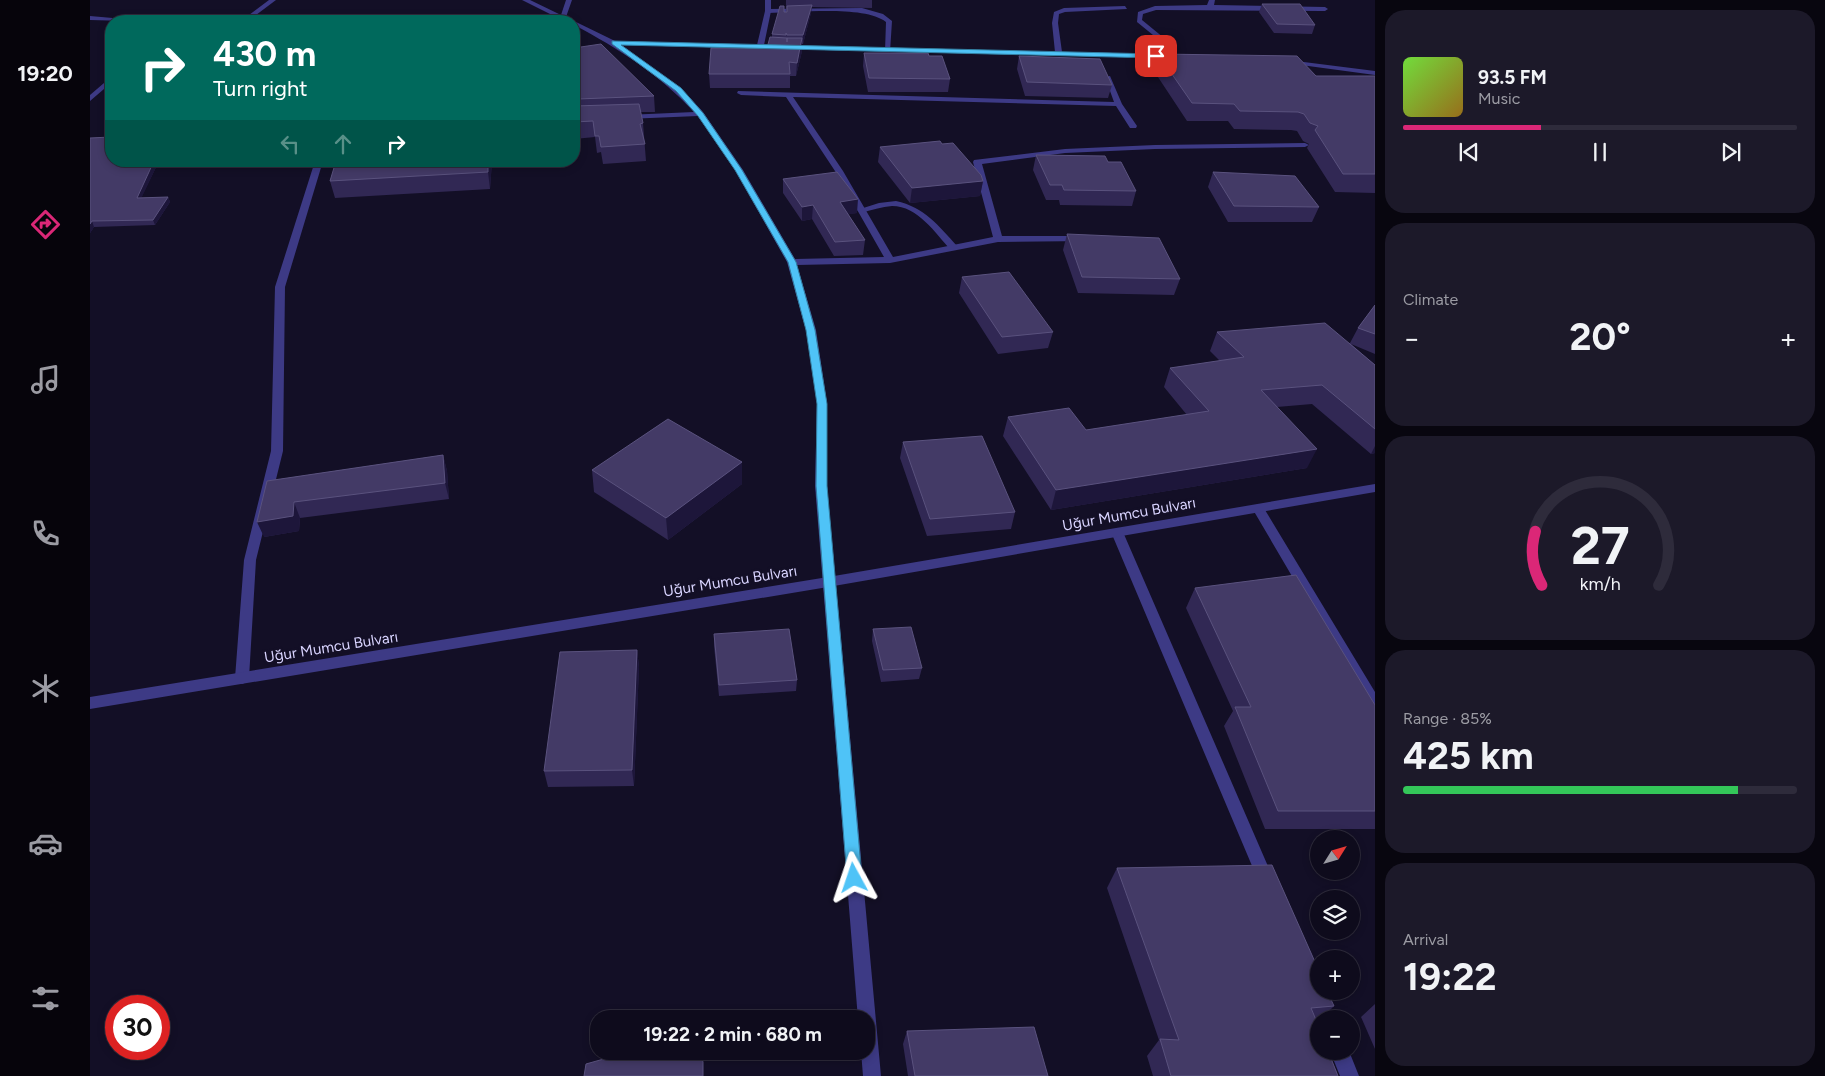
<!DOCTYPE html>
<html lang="en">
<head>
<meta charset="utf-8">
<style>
	body { margin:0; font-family:Figtree,sans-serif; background:#1c1929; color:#f1f3f6; height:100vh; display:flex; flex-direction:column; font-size:19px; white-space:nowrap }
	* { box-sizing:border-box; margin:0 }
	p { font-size:16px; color:#9b9ba3 }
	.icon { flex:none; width:28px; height:28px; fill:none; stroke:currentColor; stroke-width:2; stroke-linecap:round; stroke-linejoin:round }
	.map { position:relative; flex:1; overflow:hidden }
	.side { display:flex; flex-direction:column; gap:10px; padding:10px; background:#08060f; width:450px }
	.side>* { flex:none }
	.guide { position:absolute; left:15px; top:15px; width:475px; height:152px; border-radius:20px; box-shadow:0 2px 8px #0003,0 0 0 1px #2e2b3b; background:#00695c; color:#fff; overflow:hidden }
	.needle { width:32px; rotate:53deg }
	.buttons { position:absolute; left:1220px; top:830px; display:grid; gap:10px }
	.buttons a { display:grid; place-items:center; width:50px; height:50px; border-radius:50%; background:#0e0b1c; box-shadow:0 2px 8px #0003,0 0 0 1px #2e2b3b; font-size:25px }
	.speed { position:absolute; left:15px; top:995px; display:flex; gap:10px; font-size:25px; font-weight:700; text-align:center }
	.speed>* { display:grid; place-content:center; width:65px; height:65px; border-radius:50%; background:#0e0b1c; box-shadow:0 2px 8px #0003,0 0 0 1px #2e2b3b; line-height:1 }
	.speed .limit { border:8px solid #d22; background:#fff; color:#111 }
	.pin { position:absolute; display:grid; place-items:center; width:42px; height:42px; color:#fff; margin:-21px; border-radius:10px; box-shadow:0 2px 8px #0006 }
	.me { position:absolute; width:55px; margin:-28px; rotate:355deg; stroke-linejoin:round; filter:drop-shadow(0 0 4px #0008) }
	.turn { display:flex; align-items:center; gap:18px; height:105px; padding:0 25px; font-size:22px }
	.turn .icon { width:65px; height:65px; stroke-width:2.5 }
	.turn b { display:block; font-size:35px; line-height:42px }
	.lanes { display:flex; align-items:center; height:48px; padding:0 25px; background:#0003; justify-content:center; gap:25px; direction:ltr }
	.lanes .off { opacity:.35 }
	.big { font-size:38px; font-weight:700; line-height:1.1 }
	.side .widget { flex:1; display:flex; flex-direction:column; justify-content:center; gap:8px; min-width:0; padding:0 18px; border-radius:20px; background:#1c1929 }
	.side .dial { align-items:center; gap:0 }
	.dial svg { height:130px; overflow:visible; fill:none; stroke:#2e2b3b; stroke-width:7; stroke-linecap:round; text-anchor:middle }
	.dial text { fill:#f1f3f6; stroke:none }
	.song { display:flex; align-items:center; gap:15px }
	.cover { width:60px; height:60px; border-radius:8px; background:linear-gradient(135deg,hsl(100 70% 55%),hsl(40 70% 35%)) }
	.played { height:5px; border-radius:2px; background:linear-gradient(90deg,#db2777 35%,#2e2b3b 35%) }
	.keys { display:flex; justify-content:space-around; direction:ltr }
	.heat { display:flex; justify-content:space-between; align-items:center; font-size:28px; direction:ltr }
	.charge { height:8px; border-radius:4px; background:linear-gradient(90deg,#34c759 85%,#2e2b3b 0) }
	.trip { position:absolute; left:500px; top:1010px; width:285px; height:50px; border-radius:20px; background:#0e0b1c; box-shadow:0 2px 8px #0003,0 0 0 1px #2e2b3b; font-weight:700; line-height:50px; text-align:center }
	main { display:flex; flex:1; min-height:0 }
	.menu { display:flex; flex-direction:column; width:90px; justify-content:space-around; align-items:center; background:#06040b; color:#9b9ba3 }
	.menu .icon { width:35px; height:35px }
	.menu .active { color:#db2777 }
	.menu b { font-size:22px; color:#f1f3f6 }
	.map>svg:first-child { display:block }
</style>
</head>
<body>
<main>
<nav class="menu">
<b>19:20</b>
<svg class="icon active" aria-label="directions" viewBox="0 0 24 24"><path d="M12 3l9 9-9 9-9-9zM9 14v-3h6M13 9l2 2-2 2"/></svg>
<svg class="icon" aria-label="music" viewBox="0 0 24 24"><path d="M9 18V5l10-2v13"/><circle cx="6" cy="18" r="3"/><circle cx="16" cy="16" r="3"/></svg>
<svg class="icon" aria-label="phone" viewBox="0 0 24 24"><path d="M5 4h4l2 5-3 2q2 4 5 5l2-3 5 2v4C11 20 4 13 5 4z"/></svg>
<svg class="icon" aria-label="climate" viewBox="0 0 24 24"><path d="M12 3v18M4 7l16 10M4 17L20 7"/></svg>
<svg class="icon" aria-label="car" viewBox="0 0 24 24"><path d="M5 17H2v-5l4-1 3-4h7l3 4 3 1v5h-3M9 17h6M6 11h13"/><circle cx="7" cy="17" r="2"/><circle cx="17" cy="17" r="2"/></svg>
<svg class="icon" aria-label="filters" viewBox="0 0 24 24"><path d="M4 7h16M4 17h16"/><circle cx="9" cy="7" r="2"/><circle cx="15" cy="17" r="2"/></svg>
</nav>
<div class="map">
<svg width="1285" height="1076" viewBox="0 0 1285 1076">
	<rect width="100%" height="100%" fill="#130f26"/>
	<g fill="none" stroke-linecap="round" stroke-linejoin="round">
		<path fill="#3d3a85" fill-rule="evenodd" d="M772 8 793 14 802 21 800 52 795 51 796 22C774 5 707 13 678 13L675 11 678 9Z
			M286 18 288 21H233L236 19Z
			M1198 60 1285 71V75L1196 63V61Z
			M806 201C834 207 849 226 867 246V250H861C845 233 828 206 802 206 792 207 781 210 771 213L767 210 789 203Z"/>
		<path fill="#3d3a85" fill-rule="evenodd" d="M179 0H186L158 21H151Z
			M432 0H440L471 15 476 0H482L476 17 482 21H474Z
			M675 0H681V11L674 45 965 52 962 23 964 12 974 8 1035 6 1037 9 975 12 969 14 968 23 972 52 1073 54 1078 51 1079 48 1047 22 1048 12 1065 6 1117 5 1119 0H1125L1124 5 1235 7 1238 9 1235 11 1066 10 1053 14 1052 20 1085 47 1083 53 1074 58 531 45 591 88 613 112 653 170 705 259 794 257 745 171 696 97 651 95 647 93 648 91 1024 102 1015 77 1020 76 1032 104 1047 126 1046 128H1040L1026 106 703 97 753 171 803 257 903 237 883 162 884 160 975 149 1065 145 1215 143 1219 145 1215 147 1065 149 975 153 892 164 912 236H993L996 237V241L908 242 800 263 707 265 726 330 737 403V486L791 1076H773L771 1051H776V1019H768L725 486 727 403 716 330 697 262 645 170 608 116 536 119 532 117 536 115 604 112C570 75 528 48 484 25L483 21 486 22 525 41 667 45 675 11Z
			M0 16 34 19 37 21 0 20Z
			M484 72 487 74 488 117 490 119 484 121Z
			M21 77V83L0 101V95Z
			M225 161H233L195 287 193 451 166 560 159 678 157 682 152 684 147 682 145 678 154 560 181 451 185 287Z
			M1168 504 1172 505 1285 692V711L1280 709 1162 508Z
			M1027 528 1033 532 1184 880 1182 886 1176 888 1170 886 1168 880 1021 532Z
			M1240 1051H1259L1269 1076H1250Z"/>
		<path fill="#3d3a85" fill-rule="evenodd" d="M1285 484V492L738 587 0 709V697L738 577Z"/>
	</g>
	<path fill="#312854" d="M696 0H782V8L721 7V13L713 44H712V51L706 76H700V88H620L619 74 677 48 682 37V34L694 12H696Z
		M1172 4 1225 25 1222 34 1184 33 1169 12Z
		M484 48 564 96 565 112H551L553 123 556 161 513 164 511 152 507 153 505 137 484 139V106H489L488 73 484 70Z
		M774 53 839 56 860 79 858 92H778L773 66Z
		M1068 54 1226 76H1285V193L1245 192 1217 148 1219 144 1213 141 1207 131 1201 130 1144 129 1138 121H1097L1064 71Z
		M929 56 1022 85 1018 98 935 96 927 69Z
		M0 138 21 161H69L51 198 78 197 80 202 65 225 4 227 0 233Z
		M852 144 893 181 890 196 820 203 788 162 790 147Z
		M946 155 1018 162 1046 191 1042 206 970 205 969 200H956L943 170Z
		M246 161H402L400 189 245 198 240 181Z
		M1123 172 1229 207 1222 222H1138L1118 187Z
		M693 179 767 213 758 214 775 240 773 255 744 256 722 219 712 221 693 193Z
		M977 234 1090 279 1084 295 988 293 973 250Z
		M872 277 963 332 958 348 908 354 869 293Z
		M1285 305V354L1261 344 1285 365V453L1281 454 1222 404 1187 407 1217 468 961 510 913 436 918 417 996 430 1097 415 1074 387 1080 368 1130 361 1120 351 1127 332 1260 343 1268 328Z
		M813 442 925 512 921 529 837 536 810 458Z
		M353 455 357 471 359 499 210 518 209 531 174 537 177 481Z
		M652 462V484L578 540 504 492 502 470Z
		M1105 588 1285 705V829H1175L1134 726 1143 711 1096 608Z
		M783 629 832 668 829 679 791 682 782 641Z
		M624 634 707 680 706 691 629 696 624 646Z
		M547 650 549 667 544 786 458 787 454 771Z
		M1027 868 1244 1006 1231 1019H1229V1020L1227 1022 1248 1076H1063L1057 1056 1069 1040 1017 888Z
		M1285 1004V1049L1271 1017Z
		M817 1031 958 1076H818L813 1044Z"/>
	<path fill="#1d163a" d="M722 5 721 13 713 44V35Z
		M712 38V51L706 76 707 63Z
		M64 161H69L49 203 47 198Z
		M398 161H402L400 189 398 172Z
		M893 181 890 196 820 203 822 188Z
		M78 197 80 202 65 225 63 220Z
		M768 199 767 213 749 216 750 202Z
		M723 205 722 219 712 221V207Z
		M2 221 4 227 0 233V224Z
		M1285 446V453L1281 454Z
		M1227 449 1217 468 961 510 966 490Z
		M353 455 357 471 359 499 355 483Z
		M652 462V484L578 540 576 518Z
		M204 502 210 518 209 531 174 537 167 522Z
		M547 650 549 667 544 786 542 770Z"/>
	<path fill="#433a66" stroke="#5a527e" d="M1172 4H1210L1225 25 1187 24Z
		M722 5 713 35H697L696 33V35L682 34 690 6H694V12H697V6Z
		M680 37 697 38V42V38H712L707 63 699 62 700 74H619L621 48H677Z
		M511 44 564 96 488 99 487 59 484 56V48Z
		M774 53H838L839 56H852L860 79 779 78Z
		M1068 54 1207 56 1226 76H1285V174H1253L1225 130 1228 126 1220 123 1214 114 1208 112 1150 111 1144 104 1102 103Z
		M929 56 1010 59 1022 85 937 82Z
		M549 104 553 123 550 124 555 144 511 147 509 136H505L503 121 484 122V106Z
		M21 137V161H64L47 198 78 197 63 220 2 221 0 224V138Z
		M850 141 852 144 863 143 891 175 893 181 822 188 790 147Z
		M946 155 1015 156 1018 162H1031L1046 191 974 190 972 185H960Z
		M246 161H398V172L240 181Z
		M747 172 768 199 750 202 775 240 745 242 723 205 712 207 693 179Z
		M1123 172 1205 176 1229 207 1144 206Z
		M977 234 1069 238 1090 279 992 277Z
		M919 272 963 332 912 337 872 277Z
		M1285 305V334L1268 328Z
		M1235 323 1285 365V429L1232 385 1171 390 1227 449 966 490 918 417 979 408 996 430 1119 411 1080 368 1154 357 1127 332Z
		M578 419 652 462 576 518 502 470Z
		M892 436 925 512 840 519 813 442Z
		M353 455 355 483 204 502 203 516 167 522 177 481Z
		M1206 575 1285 705V811H1188L1145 707H1161L1105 588Z
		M821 627 832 668 793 670 783 629Z
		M699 629 707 680 629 685 624 634Z
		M547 650 542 770 454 771 470 652Z
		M1182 865 1229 971V991H1237L1244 1006 1221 1008 1229 1027V1051H1238L1248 1076H1081L1070 1039 1089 1040 1027 868Z
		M944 1027 958 1076H825L817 1031Z
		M542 1051H609L613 1062V1076H494L496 1064Z"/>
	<path fill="#4fc3f7" stroke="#337fa1" d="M522 41 1066 54 1069 56 1066 58 531 45 591 88 613 113 652 170 706 262 725 330 737 404V486L772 878 770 883 764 885 759 883 757 878 726 486 727 404 716 330 698 262 645 170 608 116 586 91 522 44Z"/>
	<g text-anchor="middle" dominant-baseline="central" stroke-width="5" stroke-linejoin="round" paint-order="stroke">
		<g font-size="15" fill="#d9d4ff" stroke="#130f26">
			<text transform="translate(1039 514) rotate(-10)">Uğur Mumcu Bulvarı</text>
			<text transform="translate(640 581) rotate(-9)">Uğur Mumcu Bulvarı</text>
			<text transform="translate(241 647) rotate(-9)">Uğur Mumcu Bulvarı</text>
		</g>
	</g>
</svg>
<div class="buttons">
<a><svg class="needle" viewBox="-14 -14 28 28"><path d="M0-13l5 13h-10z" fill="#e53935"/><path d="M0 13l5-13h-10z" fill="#9b9ba3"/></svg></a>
<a><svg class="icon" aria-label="layers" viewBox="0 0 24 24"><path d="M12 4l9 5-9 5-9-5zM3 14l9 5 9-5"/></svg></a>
<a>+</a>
<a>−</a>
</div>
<div class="speed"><div class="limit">30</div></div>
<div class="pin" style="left:1066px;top:56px;background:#d93025"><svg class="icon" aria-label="arrive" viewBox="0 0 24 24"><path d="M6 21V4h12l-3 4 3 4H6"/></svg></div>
<svg class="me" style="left:764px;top:878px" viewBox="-20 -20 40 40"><path d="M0-17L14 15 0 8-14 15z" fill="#4fc3f7" stroke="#fff" stroke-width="4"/></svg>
<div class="trip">19:22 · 2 min · 680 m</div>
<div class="guide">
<div class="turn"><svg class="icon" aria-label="right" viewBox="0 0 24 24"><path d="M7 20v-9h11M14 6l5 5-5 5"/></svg><div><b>430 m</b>Turn right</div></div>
<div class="lanes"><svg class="icon off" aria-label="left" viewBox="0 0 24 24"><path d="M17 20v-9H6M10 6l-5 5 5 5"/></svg><svg class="icon off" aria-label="ahead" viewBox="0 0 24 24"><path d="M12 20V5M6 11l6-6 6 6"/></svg><svg class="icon" aria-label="right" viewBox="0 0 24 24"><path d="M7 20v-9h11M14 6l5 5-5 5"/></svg></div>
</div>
</div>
<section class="side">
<div class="widget">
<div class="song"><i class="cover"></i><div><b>93.5 FM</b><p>Music</p></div></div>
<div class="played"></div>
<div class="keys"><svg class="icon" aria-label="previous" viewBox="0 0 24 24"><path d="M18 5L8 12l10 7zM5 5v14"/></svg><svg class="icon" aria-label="pause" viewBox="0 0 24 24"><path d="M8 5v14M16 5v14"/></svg><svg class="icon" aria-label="next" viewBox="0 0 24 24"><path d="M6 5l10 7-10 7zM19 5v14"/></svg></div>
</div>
<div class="widget"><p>Climate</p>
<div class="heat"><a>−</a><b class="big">20°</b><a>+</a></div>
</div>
<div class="widget dial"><svg viewBox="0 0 100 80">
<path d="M14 69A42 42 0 1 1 86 69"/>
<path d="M14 69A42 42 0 0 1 10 36" stroke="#db2777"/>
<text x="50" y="56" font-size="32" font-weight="700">27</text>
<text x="50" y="72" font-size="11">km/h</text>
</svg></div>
<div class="widget"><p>Range · 85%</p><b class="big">425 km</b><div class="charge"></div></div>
<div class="widget"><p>Arrival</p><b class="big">19:22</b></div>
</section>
</main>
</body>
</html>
